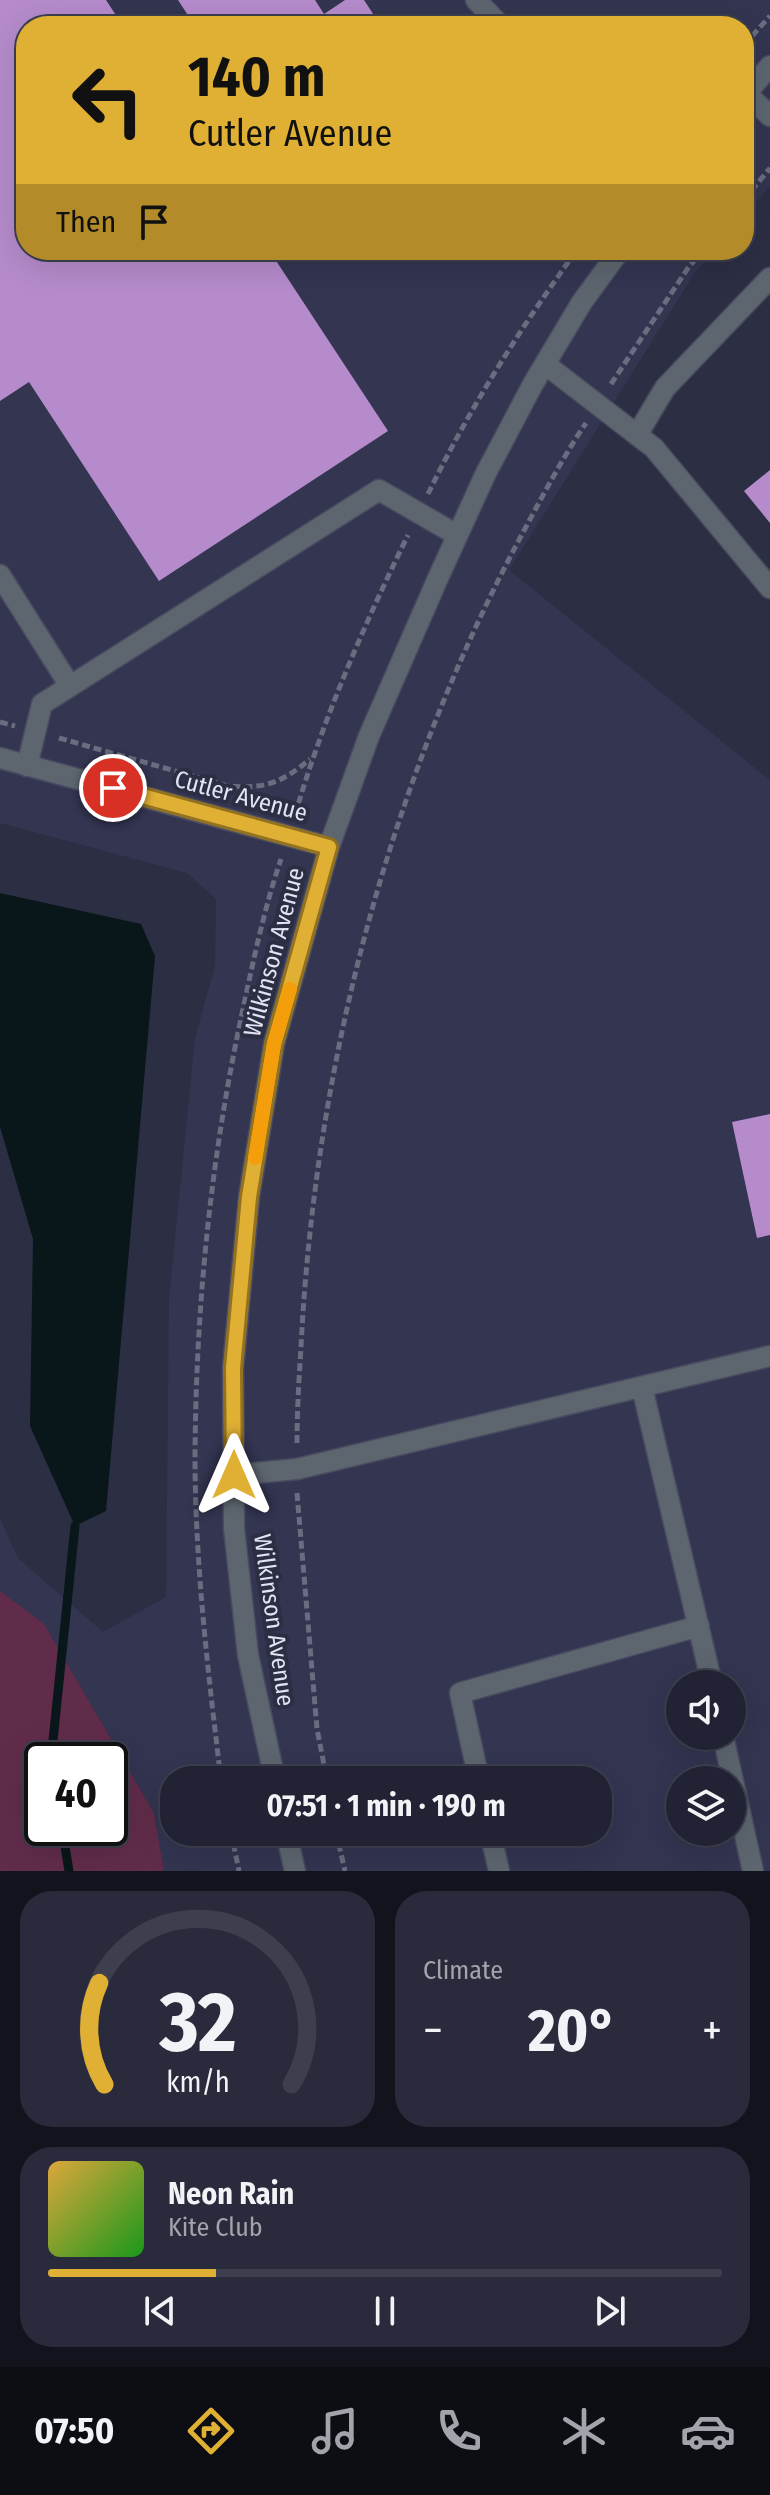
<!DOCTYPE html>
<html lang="en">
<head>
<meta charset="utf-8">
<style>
	body { margin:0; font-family:"Fira Sans Condensed",sans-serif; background:#292a3b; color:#f1f3f6; height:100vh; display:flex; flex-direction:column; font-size:30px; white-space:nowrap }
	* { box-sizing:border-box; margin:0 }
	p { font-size:26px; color:#a2a4ac }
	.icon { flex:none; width:44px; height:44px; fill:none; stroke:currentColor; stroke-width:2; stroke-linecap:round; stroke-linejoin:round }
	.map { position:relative; height:1871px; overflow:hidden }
	.details { display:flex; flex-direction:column; gap:20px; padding:20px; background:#12131c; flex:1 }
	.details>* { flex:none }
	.hud { position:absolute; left:16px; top:16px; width:738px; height:244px; border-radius:32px; box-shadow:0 8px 32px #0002,0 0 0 2px #3e3f4e; background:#e0b034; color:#111; overflow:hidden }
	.buttons { position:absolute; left:666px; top:1670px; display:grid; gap:16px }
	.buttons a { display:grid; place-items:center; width:80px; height:80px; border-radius:50%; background:#212233; box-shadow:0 8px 32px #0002,0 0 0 2px #3e3f4e; font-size:40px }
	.speed { position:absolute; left:24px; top:1742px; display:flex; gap:16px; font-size:40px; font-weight:700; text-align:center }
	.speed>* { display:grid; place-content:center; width:104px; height:104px; border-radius:50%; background:#212233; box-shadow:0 8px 32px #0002,0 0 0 2px #3e3f4e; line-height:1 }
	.speed .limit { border:4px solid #111; border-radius:12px; background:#fff; color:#111 }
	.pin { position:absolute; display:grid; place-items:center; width:68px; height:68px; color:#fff; margin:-34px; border:4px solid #fff; border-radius:50%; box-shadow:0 2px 8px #0007 }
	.me { position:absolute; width:88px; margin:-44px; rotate:0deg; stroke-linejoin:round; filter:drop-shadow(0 0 6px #0008) }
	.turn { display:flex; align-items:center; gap:28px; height:168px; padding:0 40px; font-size:36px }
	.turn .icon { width:104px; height:104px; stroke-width:2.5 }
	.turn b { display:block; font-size:56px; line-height:68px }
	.then { display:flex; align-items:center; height:76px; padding:0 40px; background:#0003; gap:16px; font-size:30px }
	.big { font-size:60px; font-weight:700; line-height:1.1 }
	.details .widget { flex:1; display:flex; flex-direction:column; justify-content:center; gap:12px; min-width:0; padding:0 28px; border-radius:32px; background:#292a3b }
	.details .dial { align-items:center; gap:0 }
	.dial svg { height:208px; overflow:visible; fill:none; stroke:#3e3f4e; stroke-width:7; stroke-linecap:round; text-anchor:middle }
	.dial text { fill:#f1f3f6; stroke:none }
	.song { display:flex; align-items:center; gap:24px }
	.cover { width:96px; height:96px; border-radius:12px; background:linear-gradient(135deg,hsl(40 70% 55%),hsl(120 70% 35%)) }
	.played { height:8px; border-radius:4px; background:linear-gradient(90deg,#e0b034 25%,#3e3f4e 25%) }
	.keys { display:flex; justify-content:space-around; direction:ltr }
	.heat { display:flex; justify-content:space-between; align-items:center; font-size:44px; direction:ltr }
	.details .tiles { flex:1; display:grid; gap:20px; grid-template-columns:1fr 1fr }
	.widget:last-child { grid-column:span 2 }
	.trip { position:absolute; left:160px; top:1766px; width:452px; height:80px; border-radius:32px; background:#212233; box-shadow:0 8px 32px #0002,0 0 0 2px #3e3f4e; font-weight:700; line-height:80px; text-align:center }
	.tab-bar { display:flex; height:128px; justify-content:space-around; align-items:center; background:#0d0e14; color:#a2a4ac }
	.tab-bar .icon { width:56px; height:56px }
	.tab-bar .selected { color:#e0b034 }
	.tab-bar b { font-size:36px; color:#f1f3f6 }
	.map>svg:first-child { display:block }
</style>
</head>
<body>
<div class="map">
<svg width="770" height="1871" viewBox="0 0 770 1871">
	<rect width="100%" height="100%" fill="#2c2e44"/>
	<path fill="#333551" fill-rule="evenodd" d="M0 0H770V186L744 216V26H26V250H714L694 274 509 570 770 780V1871H164L154 1813 44 1624 0 1591V1518L18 1558 103 1632 166 1597 169 1299 195 1038 215 966 216 899 187 873 0 823ZM680 1684H732V1736H680ZM174 1780H598V1832H174ZM680 1780H732V1832H680Z"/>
	<path fill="#612c4a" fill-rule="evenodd" d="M0 1591 44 1624 154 1813 164 1871H0ZM42 1760H110V1828H42Z"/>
	<path fill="#09171a" d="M0 893 141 924 155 956 106 1511 75 1526 30 1426 33 1239 0 1127Z"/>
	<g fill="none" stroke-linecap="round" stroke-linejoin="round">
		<path stroke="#09171a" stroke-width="9" d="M51 1760 75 1526
			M62 1828 69 1871"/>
	</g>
	<path fill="#b58bcb" d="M0 0H106L123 26H26V250H269L388 431 159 581 29 382 0 401Z
		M178 0H315L324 14 345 0H364L381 26H195Z
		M770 470V523L744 491Z
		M770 1114V1235L757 1238 732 1122Z"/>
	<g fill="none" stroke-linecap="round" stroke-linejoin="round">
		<g stroke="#494b60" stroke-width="23">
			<path id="minor" d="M476 0 501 26
				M746 93 770 116
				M744 96 770 66
				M545 364 654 448 770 588
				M637 435 665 388 770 278
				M0 575 70 686
				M0 758 329 847
				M27 766 42 704 379 490 457 535
				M642 1387 712 1684
				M234 1475 297 1469 770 1356
				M723 1736 753 1871
				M275 1780 248 1655 234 1528 233 1368 249 1197 274 1044 329 847 369 736 438 578 486 473 533 384 582 302 620 250
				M479 1780 460 1693 699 1626
				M286 1832 295 1871
				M490 1832 499 1871"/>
		</g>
		<path stroke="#6a6c7f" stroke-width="5" stroke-dasharray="8 4" stroke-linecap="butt" d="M744 45 770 16
			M744 200 770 168
			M611 384 688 268 703 250
			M428 494C469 409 521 327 577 250
			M0 722 15 726
			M59 738 228 786C265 789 282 783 310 759
			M295 815C323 719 364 625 408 535
			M297 1443C297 1411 299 1379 301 1347 315 1067 388 786 520 538 541 499 561 460 586 423
			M297 1493 317 1729 327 1780
			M221 1780C208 1672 195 1564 195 1455 196 1309 210 1165 240 1023 252 967 263 912 281 859
			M231 1832 239 1871
			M336 1832 345 1871"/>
		<use href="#minor" stroke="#5d666f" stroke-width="20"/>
	</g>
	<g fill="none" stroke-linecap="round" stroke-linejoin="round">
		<g stroke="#927222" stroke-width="20">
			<path id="route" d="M113 788 329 847 274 1044 249 1197 233 1368 234 1475"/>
		</g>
		<use href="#route" stroke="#e0b034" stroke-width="14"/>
		<path stroke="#f59e0b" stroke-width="14" d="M255 1158 274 1044 290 989"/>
	</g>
	<g text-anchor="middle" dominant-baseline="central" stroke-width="8" stroke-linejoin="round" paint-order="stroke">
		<g font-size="24" fill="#e3e4f3" stroke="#2c2e44">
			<text transform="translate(241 796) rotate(15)">Cutler Avenue</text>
			<text transform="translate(274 952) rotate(-75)">Wilkinson Avenue</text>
			<text transform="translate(274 1620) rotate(82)">Wilkinson Avenue</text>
		</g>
	</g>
</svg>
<div class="buttons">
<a><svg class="icon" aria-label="sound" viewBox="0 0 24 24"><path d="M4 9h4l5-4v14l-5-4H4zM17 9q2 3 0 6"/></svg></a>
<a><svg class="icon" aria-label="layers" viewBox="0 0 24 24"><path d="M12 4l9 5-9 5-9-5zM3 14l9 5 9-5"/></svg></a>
</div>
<div class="speed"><div class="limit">40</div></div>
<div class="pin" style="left:113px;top:788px;background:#d93025"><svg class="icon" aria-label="arrive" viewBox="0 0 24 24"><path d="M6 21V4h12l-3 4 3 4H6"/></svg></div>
<svg class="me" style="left:234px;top:1475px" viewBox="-20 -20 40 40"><path d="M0-17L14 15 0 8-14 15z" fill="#e0b034" stroke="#fff" stroke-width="4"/></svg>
<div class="trip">07:51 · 1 min · 190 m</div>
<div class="hud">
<div class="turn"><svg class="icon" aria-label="left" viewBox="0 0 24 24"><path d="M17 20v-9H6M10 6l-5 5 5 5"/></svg><div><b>140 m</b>Cutler Avenue</div></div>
<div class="then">Then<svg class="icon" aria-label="arrive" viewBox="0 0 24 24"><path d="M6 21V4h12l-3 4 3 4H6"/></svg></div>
</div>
</div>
<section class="details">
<div class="tiles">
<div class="widget dial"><svg viewBox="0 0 100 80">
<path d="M14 69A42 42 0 1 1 86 69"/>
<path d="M14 69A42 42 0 0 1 12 30" stroke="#e0b034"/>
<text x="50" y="56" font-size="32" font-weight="700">32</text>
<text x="50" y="72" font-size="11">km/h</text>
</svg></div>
<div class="widget"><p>Climate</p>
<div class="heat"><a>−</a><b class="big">20°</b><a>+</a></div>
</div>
<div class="widget">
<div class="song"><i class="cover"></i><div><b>Neon Rain</b><p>Kite Club</p></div></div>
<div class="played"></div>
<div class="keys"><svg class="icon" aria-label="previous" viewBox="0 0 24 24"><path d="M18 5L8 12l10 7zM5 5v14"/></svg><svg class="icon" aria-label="pause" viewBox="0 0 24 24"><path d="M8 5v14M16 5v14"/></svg><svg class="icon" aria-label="next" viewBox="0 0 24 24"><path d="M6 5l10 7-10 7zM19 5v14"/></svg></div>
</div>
</div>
</section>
<nav class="tab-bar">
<b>07:50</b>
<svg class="icon selected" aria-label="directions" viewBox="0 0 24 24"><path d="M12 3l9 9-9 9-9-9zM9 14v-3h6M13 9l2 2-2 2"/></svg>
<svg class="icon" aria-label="music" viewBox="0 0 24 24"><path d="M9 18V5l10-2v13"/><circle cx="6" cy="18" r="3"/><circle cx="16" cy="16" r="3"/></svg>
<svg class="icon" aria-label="phone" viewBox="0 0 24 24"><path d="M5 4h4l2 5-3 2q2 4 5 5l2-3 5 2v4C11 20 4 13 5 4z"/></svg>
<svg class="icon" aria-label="climate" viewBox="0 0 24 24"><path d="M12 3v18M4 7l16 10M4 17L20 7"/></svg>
<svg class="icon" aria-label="car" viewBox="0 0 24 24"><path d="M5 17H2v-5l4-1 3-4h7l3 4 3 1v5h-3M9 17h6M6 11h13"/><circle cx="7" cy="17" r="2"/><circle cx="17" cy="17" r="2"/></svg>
</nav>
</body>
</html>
